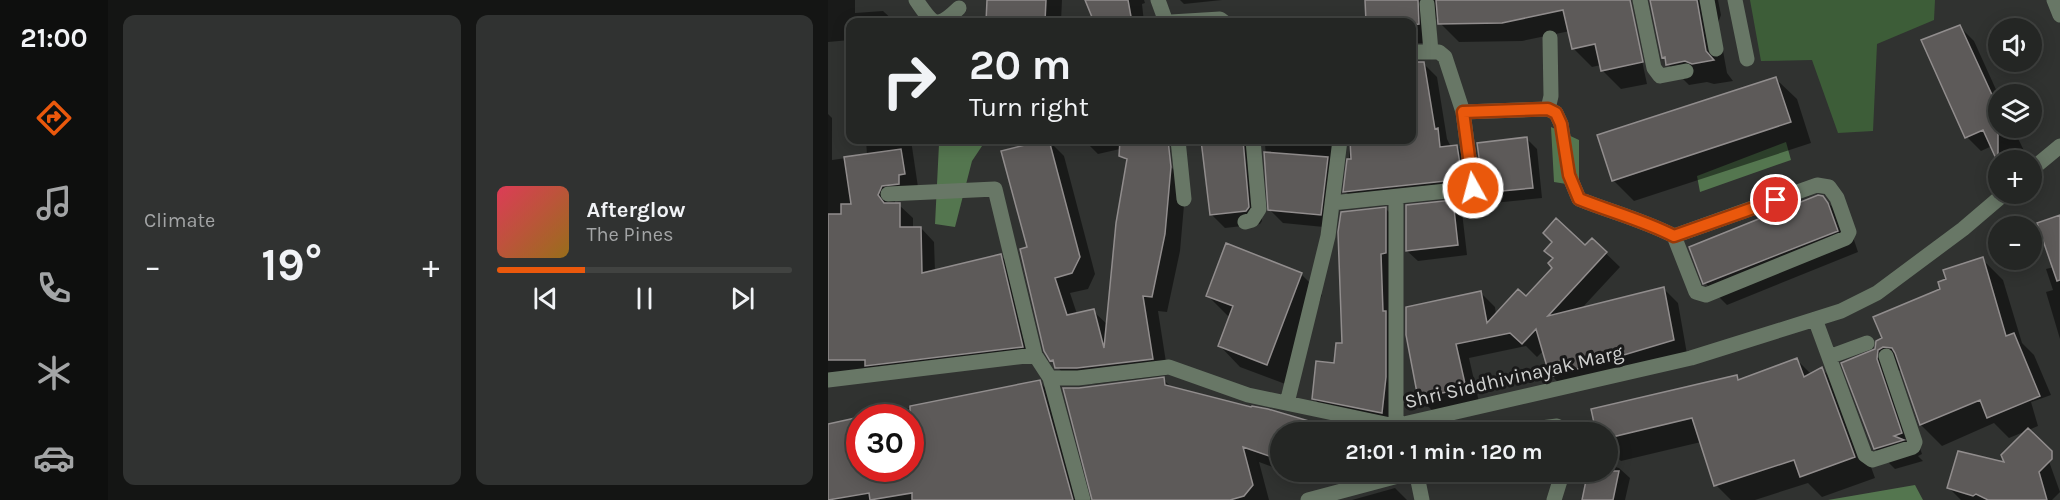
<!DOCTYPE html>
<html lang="en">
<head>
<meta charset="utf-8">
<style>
	body { margin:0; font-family:Karla,sans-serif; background:#303231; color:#f1f3f6; height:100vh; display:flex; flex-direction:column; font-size:22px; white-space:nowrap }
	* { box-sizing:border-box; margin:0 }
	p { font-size:20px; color:#a3a5a6 }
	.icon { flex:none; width:33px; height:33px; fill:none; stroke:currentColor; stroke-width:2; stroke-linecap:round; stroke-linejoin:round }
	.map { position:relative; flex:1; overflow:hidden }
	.sheet { display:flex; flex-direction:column; gap:15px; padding:15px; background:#141514; width:720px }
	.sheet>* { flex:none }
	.top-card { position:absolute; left:18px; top:18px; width:570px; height:126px; border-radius:12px; box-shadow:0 3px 15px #0003,0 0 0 2px #414341; background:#242624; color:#f1f3f6; overflow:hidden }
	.fabs { position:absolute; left:1160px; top:18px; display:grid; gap:12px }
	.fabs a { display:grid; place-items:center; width:54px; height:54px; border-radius:50%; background:#242624; box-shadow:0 3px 15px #0003,0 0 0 2px #414341; font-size:30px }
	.speed { position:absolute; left:18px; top:404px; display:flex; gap:12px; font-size:30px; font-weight:700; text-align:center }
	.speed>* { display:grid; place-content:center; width:78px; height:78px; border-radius:50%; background:#242624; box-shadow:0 3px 15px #0003,0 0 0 2px #414341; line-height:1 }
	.speed .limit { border:9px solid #d22; background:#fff; color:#111 }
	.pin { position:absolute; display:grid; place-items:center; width:51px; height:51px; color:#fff; margin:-26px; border:3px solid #fff; border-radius:50%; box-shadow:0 2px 6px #0007 }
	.me { position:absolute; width:66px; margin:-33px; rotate:353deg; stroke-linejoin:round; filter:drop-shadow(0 0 4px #0008) }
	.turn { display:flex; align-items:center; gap:21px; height:126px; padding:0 24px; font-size:27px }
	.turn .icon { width:78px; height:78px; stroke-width:2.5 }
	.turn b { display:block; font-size:42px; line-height:51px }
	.big { font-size:45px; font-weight:700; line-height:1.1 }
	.sheet .widget { flex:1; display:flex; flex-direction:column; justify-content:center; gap:9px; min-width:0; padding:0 21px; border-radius:12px; background:#303231 }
	.song { display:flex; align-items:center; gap:18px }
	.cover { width:72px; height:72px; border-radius:9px; background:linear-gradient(135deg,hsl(350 70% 55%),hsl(40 70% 35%)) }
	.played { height:6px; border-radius:3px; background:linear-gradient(90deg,#ea580c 30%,#414341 30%) }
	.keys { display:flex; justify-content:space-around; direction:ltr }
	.heat { display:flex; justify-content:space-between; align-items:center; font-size:33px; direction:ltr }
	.sheet .tiles { flex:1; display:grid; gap:15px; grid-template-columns:repeat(2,1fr) }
	.trip { position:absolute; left:442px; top:422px; width:348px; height:60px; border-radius:30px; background:#242624; box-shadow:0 3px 15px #0003,0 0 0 2px #414341; font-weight:700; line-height:60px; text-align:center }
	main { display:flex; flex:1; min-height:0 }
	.menu { display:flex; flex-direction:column; width:108px; justify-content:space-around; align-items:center; background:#0e0f0e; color:#a3a5a6 }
	.menu .icon { width:42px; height:42px }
	.menu .selected { color:#ea580c }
	.menu b { font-size:27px; color:#f1f3f6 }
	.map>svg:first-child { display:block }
</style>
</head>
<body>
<main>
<nav class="menu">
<b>21:00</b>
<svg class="icon selected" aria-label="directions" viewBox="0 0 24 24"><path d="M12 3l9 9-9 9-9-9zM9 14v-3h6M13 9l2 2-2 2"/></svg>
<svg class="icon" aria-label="music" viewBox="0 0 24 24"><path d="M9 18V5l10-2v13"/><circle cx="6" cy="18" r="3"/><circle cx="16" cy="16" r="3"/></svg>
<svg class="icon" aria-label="phone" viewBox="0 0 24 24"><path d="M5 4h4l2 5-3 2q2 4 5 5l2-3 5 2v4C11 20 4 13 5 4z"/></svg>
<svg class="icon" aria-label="climate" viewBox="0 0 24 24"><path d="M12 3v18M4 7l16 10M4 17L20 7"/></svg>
<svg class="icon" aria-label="car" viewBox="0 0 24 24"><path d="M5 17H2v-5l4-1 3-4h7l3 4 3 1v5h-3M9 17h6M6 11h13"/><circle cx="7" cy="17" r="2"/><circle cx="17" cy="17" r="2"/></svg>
</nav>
<section class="sheet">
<div class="tiles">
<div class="widget"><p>Climate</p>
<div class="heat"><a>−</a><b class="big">19°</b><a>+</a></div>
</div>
<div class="widget">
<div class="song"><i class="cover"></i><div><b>Afterglow</b><p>The Pines</p></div></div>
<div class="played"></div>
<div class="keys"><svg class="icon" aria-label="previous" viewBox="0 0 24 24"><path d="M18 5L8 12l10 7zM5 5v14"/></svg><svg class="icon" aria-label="pause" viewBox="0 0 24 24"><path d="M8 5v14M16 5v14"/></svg><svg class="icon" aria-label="next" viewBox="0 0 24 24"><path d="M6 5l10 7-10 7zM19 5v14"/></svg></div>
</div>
</div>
</section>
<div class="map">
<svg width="1232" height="500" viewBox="0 0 1232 500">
	<rect width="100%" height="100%" fill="#303230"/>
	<path fill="#3d5d38" d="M922 0H1107L1106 20 1049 44 1045 131 1010 133 984 60 933 61Z"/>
	<path fill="#54764f" d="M723 127 751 140V186L726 182Z
		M127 140H158L144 161 127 227 107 224 111 144Z
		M958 142 963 160 872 192 869 176Z
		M1087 485 1095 500H1000Z"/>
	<path fill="#0007" d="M0 0H27V13L55 11 67 22H22V40L0 42Z
		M160 0H234L233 22H160Z
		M259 0H316L317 3 314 4 316 22H257L266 20Z
		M352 0H394L356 4Z
		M539 0H801L819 84 793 89 774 70 773 65 764 67 745 48 742 31 694 41 631 42 612 23 611 17 608 20 609 43H584V22H539Z
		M827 0H890L893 15 890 23 899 73 905 81 886 84 879 82 861 85 840 64Z
		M1132 27 1146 41 1170 94V128H1185L1200 159 1199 160H1171L1164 146 1153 151 1139 137Z
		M596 64 609 77 619 139 623 147 629 146 642 160 641 193 530 205 517 191 523 141 584 140V66Z
		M948 79 969 99 983 143 806 201 785 180Z
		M0 114 4 118V160L39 155 38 140H83L90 187 68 199 66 205H71L85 218V228H93L106 242 107 271 172 255 186 269 208 360 0 373Z
		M699 139 709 149 714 198 665 203 654 193 656 187Z
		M220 140 236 156 267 274 260 289 242 293 249 314 265 311 280 325 300 162 293 156 292 149 270 154 256 140H335L339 166H342L358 182 352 251 339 312 330 311 340 375 266 384H245L223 360 201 248Z
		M374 140H515L506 228 455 223 442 210 437 144 432 146 428 154 434 221 432 224 397 228 384 215Z
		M995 197 1021 225 1030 252 899 305 877 283Z
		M624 202 634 212 639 255 590 261 579 251Z
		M558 209 572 223 568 427 500 412 485 398 507 364 516 345Z
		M1232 217V339L1218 292 1225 290 1218 269 1226 267Z
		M764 240 792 267 753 309 836 289 850 303 859 354 738 391 724 376 716 350 709 357 698 346 641 358 651 402 606 412 591 398 653 293 667 307 668 315 699 299Z
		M1154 259 1175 280 1194 343 1206 355 1223 395 1203 402 1210 426 1181 438 1166 423 1114 446 1093 425 1074 369 1071 371 1069 381 1094 454 1090 456 1095 461 1067 469 1046 448 1048 350 1114 290Z
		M473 274 494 295 460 385 412 367 392 346 401 317 380 296Z
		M969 360 983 374 994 369 1015 390 1047 478 994 497 980 483 927 500H903L888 485 873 442 793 461 780 448V432H770L908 376 912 380Z
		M335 379 344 388 488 432H453V470L431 462 441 500H265L251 389Z
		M211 381 228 399 256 500H0V425L32 468H82V417H39Z
		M1218 453 1232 492 1224 500H1133L1121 488 1179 465Z
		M780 465 791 468 802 478 797 500H756L762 471H780Z
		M567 488 579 500H524Z"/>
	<path fill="#5d5a59" stroke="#918d8d" stroke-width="1.5" d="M159 0H218L217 22H158Z
		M257 0H300L304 22H266Z
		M537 0H590L591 24 584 25V22H538Z
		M608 0H802L815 62 773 71 767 44 744 49 735 10 674 23 610 24Z
		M822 0H869L878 51 886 60 864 64 857 61 838 65 837 57 834 58Z
		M1132 25 1170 108V163L1155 130 1137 138 1093 40Z
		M584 62H596L607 129 610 128 612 147 629 145 635 183 627 180 515 192 519 159H523L522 140H584Z
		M948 77 963 122 784 181 769 135Z
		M699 137 705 188 653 193 655 187 649 143Z
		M217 140H221L252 257 244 273 227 278 239 315 266 309 276 348 288 223 299 159 291 156 292 140H340L343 167 337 234 324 297 315 296 325 359 249 368H227L225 360 222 361 216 351 192 249 199 247 173 151Z
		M373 140H415L421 207 418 211 382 215Z
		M73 149 77 174 71 175V184L54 186 50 195 56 203H72V227H93L94 273 173 254 195 347 37 366V360H0V214H13V204H23L16 157Z
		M436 152 500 157 493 215 440 210Z
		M990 195 995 196 1000 203 1010 231 875 284 861 247Z
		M625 200 630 245 578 251V205Z
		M558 207V253L553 254 555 311H558V377L554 413 484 399 488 361 506 363 508 343H514L510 232 513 212Z
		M1232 215V280L1229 281 1209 223Z
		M728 218 757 245 764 238 779 252 720 316 836 287 846 340 722 377 708 329 694 344 682 333 628 344 638 388 590 398 578 335V307L653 291 659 323 690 289 698 296 724 268 720 263 725 258 716 251 724 242 715 233Z
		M398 243 474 273 439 365 390 346 405 306 378 296Z
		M1155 257 1178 336 1186 333 1212 396 1159 418 1152 400 1092 425 1067 353 1064 348 1055 347 1050 350 1049 359 1074 433 1066 436 1076 440 1046 449 1013 363 1047 349 1048 341 1054 338 1045 317 1112 289 1110 282 1118 279 1115 270Z
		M969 358 976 377 994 367 1027 457 972 477 966 460 886 486 864 418 780 438V432H768L763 409 909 375 910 380Z
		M336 377 337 385 423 407 424 406 440 409 498 426V432H453V439L447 458 415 447 425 485 416 496 402 500H264L235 388H251Z
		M212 380 245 500H84V493L42 500 41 493 0 500V424L32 417V468H82V406Z
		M1200 428 1224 451V459L1211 472 1219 500H1160L1148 494 1145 496 1119 488 1130 451 1176 462 1173 455Z
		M760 471H791L785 500H754Z"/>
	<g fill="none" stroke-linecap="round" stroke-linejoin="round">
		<path stroke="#687766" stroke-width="15" d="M88 0C105 24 107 31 131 8
			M330 0 338 22
			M812 0 826 68 832 76 858 71
			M879 0 888 49
			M907 0 919 59
			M1226 0 1232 15
			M599 4 603 52
			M343 22 392 19 396 22
			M584 52H611L617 57 635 112 720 109 728 113 733 124 741 175 751 199C783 212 815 220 846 236L989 185 1001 187 1009 198 1021 232 1018 238 878 295 868 292 846 236
			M720 109 723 96 722 38
			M635 112 645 188
			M350 140 356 199
			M1203 170 1232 146
			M60 194 167 189 207 355 222 378 255 500
			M504 203 628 190
			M417 222 424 220 431 209 425 140
			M987 319 1037 455 1044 460 1085 447 1087 442 1058 356
			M1001 357 1039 343
			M222 378H250L341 367 420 395 567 426 863 358 1013 311 1049 293 1135 229 1176 194
			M0 380 207 355
			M459 403 500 236 512 140
			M568 432V198
			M679 432 729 426 737 432
			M588 471 594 500
			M480 500 570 476 574 471
			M726 500 735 471"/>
	</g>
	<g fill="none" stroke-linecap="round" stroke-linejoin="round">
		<g stroke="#983908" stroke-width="15">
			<path id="route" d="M645 188 635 112 720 109 728 113 733 124 741 175 751 199C783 212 815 220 846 236L948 200"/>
		</g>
		<use href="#route" stroke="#ea580c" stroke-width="10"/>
	</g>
	<g text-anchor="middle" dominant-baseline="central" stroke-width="6" stroke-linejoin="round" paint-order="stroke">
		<g font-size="20" fill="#d0d1d0" stroke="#191919">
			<text transform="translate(686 377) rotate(-13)">Shri Siddhivinayak Marg</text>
		</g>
	</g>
</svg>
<div class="fabs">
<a><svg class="icon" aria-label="sound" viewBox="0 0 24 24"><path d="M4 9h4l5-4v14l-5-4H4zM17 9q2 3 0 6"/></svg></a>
<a><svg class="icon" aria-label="layers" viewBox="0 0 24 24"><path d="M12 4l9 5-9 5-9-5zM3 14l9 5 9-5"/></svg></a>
<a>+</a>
<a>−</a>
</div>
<div class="speed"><div class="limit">30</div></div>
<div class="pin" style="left:948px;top:200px;background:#d93025"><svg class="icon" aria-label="arrive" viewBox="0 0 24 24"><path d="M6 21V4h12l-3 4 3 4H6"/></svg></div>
<svg class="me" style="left:645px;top:188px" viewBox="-20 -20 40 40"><circle r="17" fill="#ea580c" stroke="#fff" stroke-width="3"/><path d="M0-11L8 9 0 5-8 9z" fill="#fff"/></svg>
<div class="trip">21:01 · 1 min · 120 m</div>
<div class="top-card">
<div class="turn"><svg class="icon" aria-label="right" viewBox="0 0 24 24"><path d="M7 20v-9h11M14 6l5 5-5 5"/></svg><div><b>20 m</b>Turn right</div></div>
</div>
</div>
</main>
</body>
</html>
